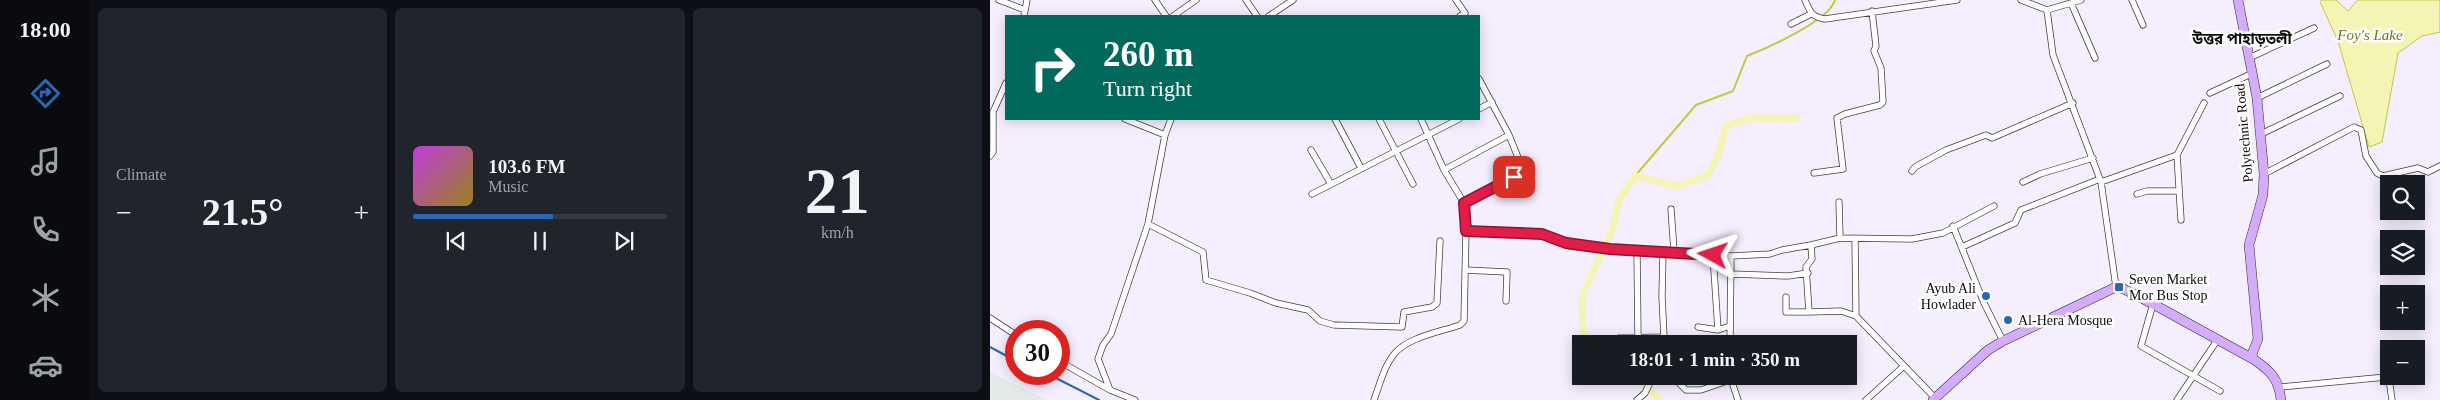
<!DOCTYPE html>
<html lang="en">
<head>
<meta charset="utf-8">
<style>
	body { margin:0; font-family:"Times New Roman","Noto Sans Bengali",serif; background:#20242c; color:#f1f3f6; height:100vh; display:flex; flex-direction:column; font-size:19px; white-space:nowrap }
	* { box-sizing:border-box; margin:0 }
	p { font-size:16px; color:#9ea1a6 }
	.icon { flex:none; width:28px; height:28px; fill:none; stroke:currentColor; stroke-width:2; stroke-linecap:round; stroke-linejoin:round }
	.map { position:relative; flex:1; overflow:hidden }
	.sheet { display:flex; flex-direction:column; gap:8px; padding:8px; background:#0d0f14; width:900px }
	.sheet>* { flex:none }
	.hud { position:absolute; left:15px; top:15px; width:475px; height:105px; border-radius:0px; box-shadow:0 2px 12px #0003; background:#00695c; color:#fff; overflow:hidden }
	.fabs { position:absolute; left:1390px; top:175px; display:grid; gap:10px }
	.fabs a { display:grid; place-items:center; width:45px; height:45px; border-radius:0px; background:#171b24; box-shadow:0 2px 12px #0003; font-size:25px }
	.speed { position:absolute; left:15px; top:320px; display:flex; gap:10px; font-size:25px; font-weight:700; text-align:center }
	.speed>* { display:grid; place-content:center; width:65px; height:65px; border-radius:50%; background:#171b24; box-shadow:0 2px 12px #0003; line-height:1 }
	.speed .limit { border:8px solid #d22; background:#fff; color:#111 }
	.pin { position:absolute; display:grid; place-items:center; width:42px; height:42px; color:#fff; margin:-21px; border-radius:10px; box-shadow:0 2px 8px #0006 }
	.me { position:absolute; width:55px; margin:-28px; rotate:275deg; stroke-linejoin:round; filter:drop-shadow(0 0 4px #0008) }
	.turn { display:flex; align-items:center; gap:18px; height:105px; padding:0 15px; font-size:22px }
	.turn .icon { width:65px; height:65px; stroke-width:2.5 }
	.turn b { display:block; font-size:35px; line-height:42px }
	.big { font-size:38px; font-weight:800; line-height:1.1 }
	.sheet .card { flex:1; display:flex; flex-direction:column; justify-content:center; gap:8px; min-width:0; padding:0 18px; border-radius:8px; background:#20242c }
	.sheet .dial { align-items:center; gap:0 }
	.dial b { font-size:65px; line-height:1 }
	.song { display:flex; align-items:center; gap:15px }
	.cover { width:60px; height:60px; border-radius:8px; background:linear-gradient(135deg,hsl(290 70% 55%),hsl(50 70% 35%)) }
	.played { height:5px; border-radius:2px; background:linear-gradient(90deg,#2a66b8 55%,#363941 55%) }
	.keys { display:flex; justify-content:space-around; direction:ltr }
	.heat { display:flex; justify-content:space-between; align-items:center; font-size:28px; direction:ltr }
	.sheet .tiles { flex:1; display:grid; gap:8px; grid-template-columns:repeat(3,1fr) }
	.trip { position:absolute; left:582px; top:335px; width:285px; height:50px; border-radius:0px; background:#171b24; box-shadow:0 2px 12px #0003; font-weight:800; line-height:50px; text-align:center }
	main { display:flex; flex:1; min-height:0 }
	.tabs { display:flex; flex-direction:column; width:90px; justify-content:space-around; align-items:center; background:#090b0e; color:#9ea1a6 }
	.tabs .icon { width:35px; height:35px }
	.tabs .on { color:#2a66b8 }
	.tabs b { font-size:22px; color:#f1f3f6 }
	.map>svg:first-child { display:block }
</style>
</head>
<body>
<main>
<nav class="tabs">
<b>18:00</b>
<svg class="icon on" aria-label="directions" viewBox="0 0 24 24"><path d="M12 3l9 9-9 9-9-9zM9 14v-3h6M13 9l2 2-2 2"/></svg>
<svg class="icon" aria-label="music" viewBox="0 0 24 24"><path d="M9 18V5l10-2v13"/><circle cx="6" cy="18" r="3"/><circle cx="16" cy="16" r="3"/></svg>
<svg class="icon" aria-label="phone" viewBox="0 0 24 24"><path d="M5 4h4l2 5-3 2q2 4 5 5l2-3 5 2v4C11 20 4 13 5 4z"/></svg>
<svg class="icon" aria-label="climate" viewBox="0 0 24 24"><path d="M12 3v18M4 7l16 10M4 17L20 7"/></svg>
<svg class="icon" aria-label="car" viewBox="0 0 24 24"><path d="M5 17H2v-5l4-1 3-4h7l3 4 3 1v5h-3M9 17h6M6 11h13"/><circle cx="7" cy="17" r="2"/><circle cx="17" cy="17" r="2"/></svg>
</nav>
<section class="sheet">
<div class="tiles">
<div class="card"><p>Climate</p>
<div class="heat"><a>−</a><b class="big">21.5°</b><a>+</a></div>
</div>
<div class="card">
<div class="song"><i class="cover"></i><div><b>103.6 FM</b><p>Music</p></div></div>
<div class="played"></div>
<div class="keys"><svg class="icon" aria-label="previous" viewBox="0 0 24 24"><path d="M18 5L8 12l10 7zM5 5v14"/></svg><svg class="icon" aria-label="pause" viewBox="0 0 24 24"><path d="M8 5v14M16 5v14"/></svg><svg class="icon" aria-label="next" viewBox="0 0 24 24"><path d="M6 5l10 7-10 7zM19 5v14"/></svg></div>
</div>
<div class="card dial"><b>21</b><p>km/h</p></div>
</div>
</section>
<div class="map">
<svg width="1450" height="400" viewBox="0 0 1450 400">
	<rect width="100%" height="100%" fill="#f5eefe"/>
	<path fill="#e2ece7" d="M0 372 57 400H0Z"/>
	<path fill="#f4f4b4" stroke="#c5c93d" d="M1332 0H1346L1358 11 1368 0H1450V32L1432 36 1408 53 1392 142 1379 147 1348 41 1330 2Z"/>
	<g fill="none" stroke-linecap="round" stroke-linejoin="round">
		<path stroke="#c5c93d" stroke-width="2" d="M645 176 706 105 743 91 757 56C777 48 839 21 845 0"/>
		<path stroke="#f4f4b4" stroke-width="7" d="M599 344 593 332 592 296 622 231 629 200 645 176 688 186 718 175 728 156 736 126 761 118H807
			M644 376 670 400"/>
		<g stroke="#404040" stroke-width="7">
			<path id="street" d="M9 0 35 10
				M165 0 176 16
				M256 0 267 16
				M466 0 475 13 470 16
				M815 0C820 12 822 17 835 19L967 0
				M1031 0 1057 10 1091 0
				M1142 0 1153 25
				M1081 3 1105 58
				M1057 10 1063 55 1111 182 1126 287
				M34 16 37 0
				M183 16 206 0
				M279 16 303 0
				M801 24 821 14
				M1259 58 1324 28
				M489 79 519 135
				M1220 93 1263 73
				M1267 98 1337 64
				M489 109 502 102
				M135 119 175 135
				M345 119 371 168
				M389 119 423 184
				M1271 134 1350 96
				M321 150 341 184
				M1187 155 1191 220
				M0 156 3 152V112L16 83
				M454 170 519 135 529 160 524 177 474 203
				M922 171 925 167 956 150 996 135 1002 138 1083 103
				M824 173 853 169 847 118 855 114 890 105 893 102 891 68 884 51 886 46 882 11
				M1274 174 1364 127 1371 130 1376 156 1387 173 1393 176 1428 168 1438 172 1450 166
				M1033 182 1050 174 1103 158
				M1111 182 1187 155 1214 103
				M322 194 469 119
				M1147 194 1157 191H1189
				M849 202 850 238
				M681 209 684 251
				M158 224 213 252 216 280 260 293 286 303 318 310 330 321 344 325 412 327 414 312 442 307 447 303 450 241
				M963 226 994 303 1013 341
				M476 231 552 234 576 243 620 249 741 256 780 254 792 250 821 245 822 259 816 267 819 312H796V297
				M865 238 866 316
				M821 245 850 238 922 239 953 233 1004 206
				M972 247 1025 223 1031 210 1110 179
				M647 250 648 338
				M723 255 728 330
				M475 270 517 272 516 301
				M741 274 798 276 818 273
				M1163 304 1151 346 1230 391
				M819 312 851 311 866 316 945 398
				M0 318 26 335
				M708 327 728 330 740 326
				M629 338 674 337 672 297 673 252
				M740 344 741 256
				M69 361 120 390
				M682 376 696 390H711L740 380
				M740 376 748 400
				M1290 387 1396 377 1399 379 1402 400
				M145 400 120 390 108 359 113 345 121 334 158 224 175 135 181 119
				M384 400C390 384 394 366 405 353 419 337 450 332 470 325L474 321 476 231 474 203 454 170 431 119
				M647 400 655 393 663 376
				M876 400 914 366
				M1187 400 1228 339"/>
		</g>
		<g stroke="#2f2f2f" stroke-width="10">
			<path id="secondary" d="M1248 0 1267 98 1274 174 1273 195 1259 245 1268 339 1262 354 1263 359C1280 370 1289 379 1291 400
				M943 400 998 350 1013 341 1126 287 1134 289 1163 304 1263 359"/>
		</g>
		<use href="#street" stroke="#fff" stroke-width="5.5"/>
		<use href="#secondary" stroke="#d5abfc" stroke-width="9"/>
		<path stroke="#2a66b8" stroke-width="2" d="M0 347 26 361
			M58 374 109 400"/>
	</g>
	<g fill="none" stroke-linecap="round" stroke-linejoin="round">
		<g stroke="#92132f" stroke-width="12">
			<path id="route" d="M524 177 474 203 476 231 552 234 576 243 620 249 723 255"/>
		</g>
		<use href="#route" stroke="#e11d48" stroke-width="9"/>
	</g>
	<g fill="#2a66b8" stroke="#fff" stroke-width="2">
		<rect x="1124" y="282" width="10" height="10" rx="2.5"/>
		<circle cx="996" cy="296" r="5"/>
		<circle cx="1018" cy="320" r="5"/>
	</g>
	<g text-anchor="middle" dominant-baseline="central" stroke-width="5" stroke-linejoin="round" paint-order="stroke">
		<g font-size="14" fill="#0d0d0d" stroke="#fff">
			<text transform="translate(1254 133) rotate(-95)">Polytechnic Road</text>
		</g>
		<g font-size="14" fill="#0d0d0d" stroke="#fff" text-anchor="start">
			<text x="1139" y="279">Seven Market<tspan x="1139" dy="16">Mor Bus Stop</tspan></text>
			<text x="986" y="288" text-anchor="end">Ayub Ali<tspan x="986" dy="16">Howlader</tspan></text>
			<text x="1028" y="320">Al-Hera Mosque</text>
		</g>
		<g font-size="15" font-style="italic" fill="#727818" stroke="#fff">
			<text x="1380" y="35">Foy's Lake</text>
		</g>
		<g font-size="15" font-weight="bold" fill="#0d0d0d" stroke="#fff">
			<text x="1252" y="39">উত্তর পাহাড়তলী</text>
		</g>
	</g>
</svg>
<div class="fabs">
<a><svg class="icon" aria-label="search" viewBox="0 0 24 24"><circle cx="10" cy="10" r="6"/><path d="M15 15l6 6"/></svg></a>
<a><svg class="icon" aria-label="layers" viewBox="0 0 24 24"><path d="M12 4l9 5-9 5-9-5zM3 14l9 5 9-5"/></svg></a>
<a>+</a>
<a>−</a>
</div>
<div class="speed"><div class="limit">30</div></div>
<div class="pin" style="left:524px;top:177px;background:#d93025"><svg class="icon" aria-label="arrive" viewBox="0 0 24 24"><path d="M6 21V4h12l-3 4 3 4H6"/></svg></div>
<svg class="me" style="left:723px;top:255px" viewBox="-20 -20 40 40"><path d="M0-17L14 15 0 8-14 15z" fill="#e11d48" stroke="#fff" stroke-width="4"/></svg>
<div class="trip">18:01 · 1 min · 350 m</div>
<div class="hud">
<div class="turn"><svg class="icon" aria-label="right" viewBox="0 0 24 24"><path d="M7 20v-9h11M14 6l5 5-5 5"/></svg><div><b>260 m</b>Turn right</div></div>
</div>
</div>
</main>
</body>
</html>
